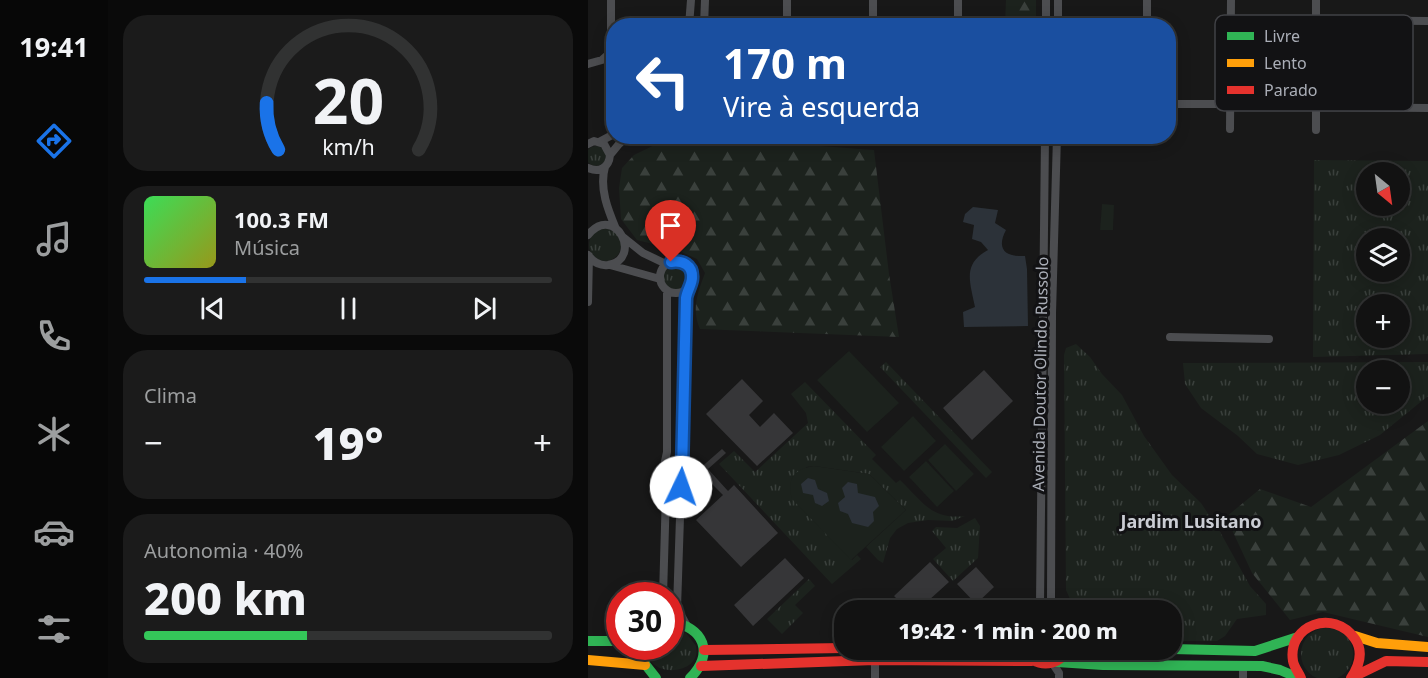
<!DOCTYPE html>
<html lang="pt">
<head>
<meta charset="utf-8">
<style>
	body { margin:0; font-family:"Noto Sans",sans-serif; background:#1b1b1b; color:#f1f3f6; height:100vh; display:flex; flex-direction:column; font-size:22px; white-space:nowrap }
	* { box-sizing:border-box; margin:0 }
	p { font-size:20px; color:#9c9e9f }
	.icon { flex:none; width:33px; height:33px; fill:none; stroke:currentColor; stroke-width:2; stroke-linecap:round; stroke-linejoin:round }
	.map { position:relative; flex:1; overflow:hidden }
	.sheet { display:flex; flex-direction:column; gap:15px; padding:15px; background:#0a0a0a; width:480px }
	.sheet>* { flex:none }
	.banner { position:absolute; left:18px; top:18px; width:570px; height:126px; border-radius:24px; box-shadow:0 3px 15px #0003,0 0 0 2px #313232; background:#1a4fa0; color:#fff; overflow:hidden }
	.needle { width:39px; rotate:151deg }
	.tools { position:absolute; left:768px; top:162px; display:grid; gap:12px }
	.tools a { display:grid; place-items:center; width:54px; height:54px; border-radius:50%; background:#121212; box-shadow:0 3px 15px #0003,0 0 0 2px #313232; font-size:30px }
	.speed { position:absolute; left:18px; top:582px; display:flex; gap:12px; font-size:30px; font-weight:700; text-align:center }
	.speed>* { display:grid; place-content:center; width:78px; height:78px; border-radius:50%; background:#121212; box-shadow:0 3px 15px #0003,0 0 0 2px #313232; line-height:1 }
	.speed .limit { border:9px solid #d22; background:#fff; color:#111 }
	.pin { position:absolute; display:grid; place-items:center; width:51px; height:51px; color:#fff; margin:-62px -26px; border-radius:50% 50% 50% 0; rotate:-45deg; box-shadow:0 0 6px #0007 }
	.pin .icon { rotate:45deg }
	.me { position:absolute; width:66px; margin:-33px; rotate:3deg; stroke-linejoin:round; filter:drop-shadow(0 0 4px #0008) }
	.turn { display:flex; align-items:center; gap:21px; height:126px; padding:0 18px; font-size:27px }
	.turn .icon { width:78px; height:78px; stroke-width:2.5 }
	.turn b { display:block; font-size:42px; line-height:51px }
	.big { font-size:45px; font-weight:800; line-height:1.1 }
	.sheet .card { flex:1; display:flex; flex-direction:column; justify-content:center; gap:9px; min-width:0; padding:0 21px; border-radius:24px; background:#1b1b1b }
	.sheet .dial { align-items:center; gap:0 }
	.dial svg { height:156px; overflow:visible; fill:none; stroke:#313232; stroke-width:7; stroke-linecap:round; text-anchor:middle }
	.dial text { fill:#f1f3f6; stroke:none }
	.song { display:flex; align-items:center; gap:18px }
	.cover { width:72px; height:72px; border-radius:9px; background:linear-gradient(135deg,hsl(130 70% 55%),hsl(60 70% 35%)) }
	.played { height:6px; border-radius:3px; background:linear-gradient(90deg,#1a73e8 25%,#313232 25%) }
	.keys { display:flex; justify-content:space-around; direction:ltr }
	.heat { display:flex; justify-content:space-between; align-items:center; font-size:33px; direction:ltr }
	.charge { height:9px; border-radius:4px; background:linear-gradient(90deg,#34c759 40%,#313232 0) }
	.trip { position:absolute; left:246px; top:600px; width:348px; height:60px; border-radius:24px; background:#121212; box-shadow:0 3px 15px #0003,0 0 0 2px #313232; font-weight:800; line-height:60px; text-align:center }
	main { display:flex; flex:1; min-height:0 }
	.tabs { display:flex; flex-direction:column; width:108px; justify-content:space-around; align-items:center; background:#070707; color:#9c9e9f }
	.tabs .icon { width:42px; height:42px }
	.tabs .current { color:#1a73e8 }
	.tabs b { font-size:27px; color:#f1f3f6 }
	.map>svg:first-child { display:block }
</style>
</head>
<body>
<main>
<nav class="tabs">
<b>19:41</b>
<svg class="icon current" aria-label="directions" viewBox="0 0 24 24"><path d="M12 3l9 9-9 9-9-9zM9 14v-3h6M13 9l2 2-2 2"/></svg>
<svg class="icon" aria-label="music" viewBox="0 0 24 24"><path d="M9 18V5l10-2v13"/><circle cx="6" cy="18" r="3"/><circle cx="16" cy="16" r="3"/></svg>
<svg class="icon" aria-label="phone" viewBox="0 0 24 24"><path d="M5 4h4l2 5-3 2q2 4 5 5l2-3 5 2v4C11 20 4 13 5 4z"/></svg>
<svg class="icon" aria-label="climate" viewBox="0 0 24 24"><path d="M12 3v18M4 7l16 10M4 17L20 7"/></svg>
<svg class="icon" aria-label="car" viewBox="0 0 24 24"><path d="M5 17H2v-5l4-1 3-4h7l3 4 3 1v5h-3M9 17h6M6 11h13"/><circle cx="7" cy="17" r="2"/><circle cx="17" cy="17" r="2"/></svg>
<svg class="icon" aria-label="filters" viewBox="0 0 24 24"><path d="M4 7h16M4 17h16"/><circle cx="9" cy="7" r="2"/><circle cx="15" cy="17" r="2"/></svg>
</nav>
<section class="sheet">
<div class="card dial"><svg viewBox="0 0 100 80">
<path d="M14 69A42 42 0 1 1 86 69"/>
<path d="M14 69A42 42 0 0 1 8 45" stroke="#1a73e8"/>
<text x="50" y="56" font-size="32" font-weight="700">20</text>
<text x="50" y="72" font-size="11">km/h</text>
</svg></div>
<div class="card">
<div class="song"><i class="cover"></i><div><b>100.3 FM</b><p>Música</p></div></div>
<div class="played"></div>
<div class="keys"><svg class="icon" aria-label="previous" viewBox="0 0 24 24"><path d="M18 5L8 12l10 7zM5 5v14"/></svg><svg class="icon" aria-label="pause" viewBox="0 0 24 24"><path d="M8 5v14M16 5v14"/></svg><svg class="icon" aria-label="next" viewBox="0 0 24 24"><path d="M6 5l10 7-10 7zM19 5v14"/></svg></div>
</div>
<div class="card"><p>Clima</p>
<div class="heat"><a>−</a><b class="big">19°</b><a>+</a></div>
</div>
<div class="card"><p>Autonomia · 40%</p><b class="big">200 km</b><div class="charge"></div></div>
</section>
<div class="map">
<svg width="840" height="678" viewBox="0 0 840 678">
	<defs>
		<pattern id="grass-tufts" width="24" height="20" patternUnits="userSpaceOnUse" patternTransform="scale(1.5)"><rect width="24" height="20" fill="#1c221d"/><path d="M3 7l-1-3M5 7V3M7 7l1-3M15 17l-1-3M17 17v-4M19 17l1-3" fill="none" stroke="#3a403c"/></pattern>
		<pattern id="forest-firs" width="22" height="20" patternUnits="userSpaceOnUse" patternTransform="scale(1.5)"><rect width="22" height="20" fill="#1c221d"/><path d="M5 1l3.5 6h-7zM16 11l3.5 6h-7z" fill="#3a403c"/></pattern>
	</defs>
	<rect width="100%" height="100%" fill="#181818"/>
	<path fill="url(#grass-tufts)" fill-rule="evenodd" d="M-2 156a10 10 0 1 1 20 0a10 10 0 1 1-20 0Z
		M726 160 840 161V354L725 357ZM812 172V206H778V172ZM812 238V272H778V238ZM812 304V338H778V304Z
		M1 245a16 16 0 1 1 32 0a16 16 0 1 1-32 0Z
		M75 277a13 13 0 1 1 26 0a13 13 0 1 1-26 0Z
		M488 344 502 357 514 374 534 395 556 436 584 475 613 503 631 530 662 586 678 604V615L649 619 637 636 629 641H584V610H487L478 590 476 355 478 348Z
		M298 362 404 472 398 478 292 367Z
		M840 362V396L792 435 751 455 710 465 669 454 650 436 613 408 597 384 595 363ZM778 370H812V404H778Z
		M217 382 288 455 284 459 308 483 312 480C335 502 343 520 377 516L364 521 340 520 320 523 309 529 302 538 295 563 290 560 278 547 318 510 281 474 226 466 218 467 264 560 269 555 273 559 244 584 131 464 146 451 167 472 220 423 218 413 203 394Z
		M387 518 392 526 390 558 365 581 345 559 358 548 344 531 348 527 369 528Z
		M221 579 227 586 207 605 215 613 194 634 179 619Z
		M713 654a26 26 0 1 1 52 0a26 26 0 1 1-52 0Z
		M83 630 98 633 108 646C115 678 52 678 62 647L82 646Z"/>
	<path fill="url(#forest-firs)" d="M418 0H448V25H417Z
		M130 137H191L218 145 286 150 301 274 311 337 112 329C103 309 110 292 117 273L109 259 89 250 49 240 33 219 31 188 34 168 46 155 81 138Z
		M840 421V637L735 612 702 620 664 573 638 517 672 489 723 507Z"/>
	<path fill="#1c221d" d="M514 204 526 205 525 230H512Z
		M261 351 311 403 279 432 229 380Z
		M325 416 348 441 316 471 293 447Z
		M357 444 386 474 368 491 340 460Z
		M338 461 366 491 349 507 321 477Z
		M226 466 281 474 318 510 263 560 204 499C198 479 206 469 226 466Z
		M438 650H477C465 665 451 662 438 650Z"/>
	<path fill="#2c3239" d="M385 207 410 210 407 223 418 230C408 249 417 257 437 256L439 269 440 326 376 327 375 312 387 307C382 282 374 264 400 250L393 242 384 239 386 225 375 222 377 214Z
		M220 478 227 480 230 489 239 493 241 501 234 506 227 503 225 495 215 493 213 484Z
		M260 482 269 484 270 493 287 497 291 506 285 512 286 521 280 527 264 523 260 514 252 511 250 503 257 497 254 488Z"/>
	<path fill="#363638" d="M396 370 425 401 384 440 355 408Z
		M154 379 175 401 161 415 172 427 186 413 205 433 169 466 118 414Z
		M134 449 138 453 120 469 140 491 146 485 190 533 153 567 108 520 135 495 110 470Z
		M197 558 216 578 165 626 146 605Z
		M342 562 361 582 330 610H320L306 596Z
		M388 567 406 587 388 604 369 584Z"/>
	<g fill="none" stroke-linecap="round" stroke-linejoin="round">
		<path stroke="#4c4d50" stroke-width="8" d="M559 0V26
			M728 20 840 21
			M101 26 103 0
			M116 26 117 0
			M199 26V0
			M285 26V0
			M370 26V0
			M458 26V0
			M470 26V0
			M0 64 14 60 23 52V0
			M580 104H641
			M728 107 840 108
			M642 129 643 0
			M728 130V0
			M11 142 26 134
			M0 144 6 141 16 144 22 155C21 168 11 173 0 168
			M22 155 31 144 40 136
			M17 167C11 188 20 210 28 229
			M0 235C27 202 56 259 20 265 11 266 5 262 0 255
			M35 237 55 253 78 264
			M72 277a16 16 0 1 1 32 0a16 16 0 1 1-32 0Z
			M22 265 72 279
			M0 302 1 256
			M582 337 681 339
			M68 478a14 14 0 1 1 28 0a14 14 0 1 1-28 0Z
			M76 466 79 452V291
			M95 472 98 298 100 288
			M93 487 89 608 98 624
			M75 596 78 492
			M448 610 452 604 457 136
			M468 610 463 601 464 313 469 136
			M465 664 471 673V678
			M287 678V660
			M655 678V666"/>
		<path stroke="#30b455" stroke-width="10" d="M82 622C116 626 127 654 102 678
			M0 641H32
			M55 646 57 664 68 678
			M584 649 667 651 710 637
			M469 662 515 665 674 666 692 670 711 678"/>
		<path stroke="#ff9f0a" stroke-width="10" d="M767 636 789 643 840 647
			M0 660 57 665"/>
		<path stroke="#e5322d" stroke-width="10" d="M116 650 256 648
			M434 650C448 668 467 668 481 650
			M113 666 287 660 444 661
			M765 677 798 661 840 662
			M713 678C711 673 706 667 705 661 699 625 746 608 767 639 776 652 771 666 763 678"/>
	</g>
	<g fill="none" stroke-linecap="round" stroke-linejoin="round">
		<g stroke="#114b97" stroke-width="15">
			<path id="route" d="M83 262C94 260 105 265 104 278 104 284 99 291 98 298L94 472 96 480 93 487"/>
		</g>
		<use href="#route" stroke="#1a73e8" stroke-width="10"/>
	</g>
	<g text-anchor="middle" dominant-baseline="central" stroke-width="6" stroke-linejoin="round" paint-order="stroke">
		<g font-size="16" fill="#aaaeb7" stroke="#121214">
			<text transform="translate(452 374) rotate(-89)">Avenida Doutor Olindo Russolo</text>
		</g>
		<g font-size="18" font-weight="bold" fill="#cbcdd4" stroke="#121214">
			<text x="603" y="521">Jardim Lusitano</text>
		</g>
	</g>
	<rect x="627" y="15" width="198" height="96" rx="9" fill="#121214" stroke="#404145" stroke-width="1.5"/>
	<rect x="639" y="32" width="27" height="8" fill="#30b455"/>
	<rect x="639" y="59" width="27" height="8" fill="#ff9f0a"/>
	<rect x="639" y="86" width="27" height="8" fill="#e5322d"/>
	<g font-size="16" fill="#aaaeb7">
		<text x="676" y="42">Livre</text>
		<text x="676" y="69">Lento</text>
		<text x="676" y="96">Parado</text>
	</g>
</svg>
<div class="tools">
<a><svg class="needle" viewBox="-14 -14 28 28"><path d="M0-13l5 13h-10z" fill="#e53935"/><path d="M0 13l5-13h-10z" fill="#9c9e9f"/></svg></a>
<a><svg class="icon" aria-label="layers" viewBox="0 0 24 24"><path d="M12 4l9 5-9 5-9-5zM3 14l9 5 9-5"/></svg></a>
<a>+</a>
<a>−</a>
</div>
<div class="speed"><div class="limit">30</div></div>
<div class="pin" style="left:83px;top:262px;background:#d93025"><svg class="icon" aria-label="arrive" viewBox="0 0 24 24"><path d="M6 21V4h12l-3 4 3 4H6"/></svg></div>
<svg class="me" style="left:93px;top:487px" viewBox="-20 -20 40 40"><circle r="19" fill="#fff"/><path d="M0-13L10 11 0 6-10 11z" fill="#1a73e8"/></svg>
<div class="trip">19:42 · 1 min · 200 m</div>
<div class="banner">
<div class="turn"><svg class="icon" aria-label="left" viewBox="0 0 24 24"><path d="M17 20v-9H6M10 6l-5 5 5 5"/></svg><div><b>170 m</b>Vire à esquerda</div></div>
</div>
</div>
</main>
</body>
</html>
